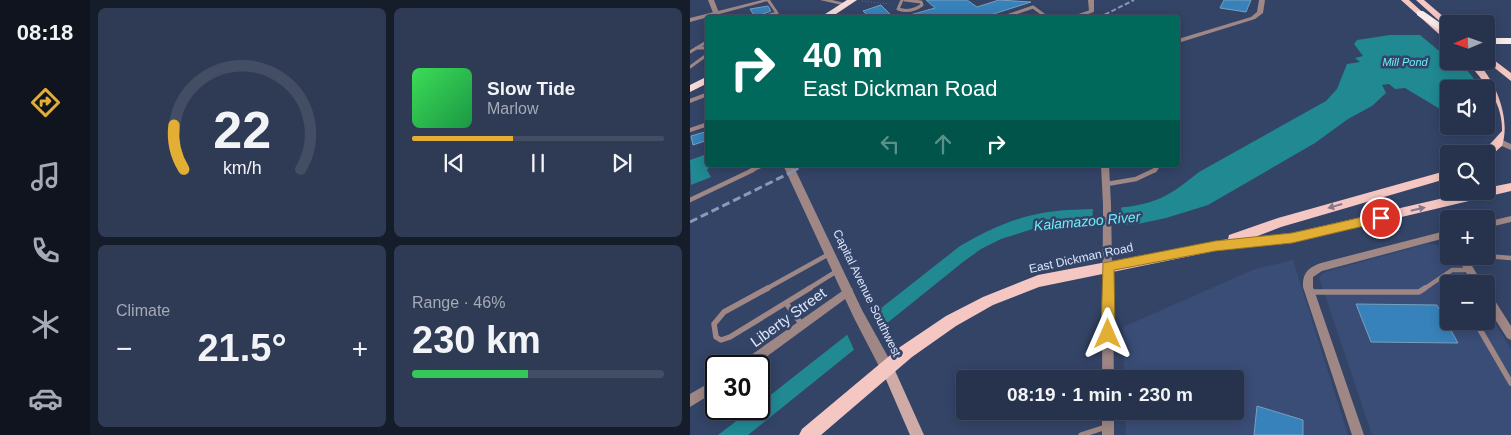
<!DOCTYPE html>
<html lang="en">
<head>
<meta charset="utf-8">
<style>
	body { margin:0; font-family:Arial,sans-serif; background:#2f3b54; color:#f1f3f6; height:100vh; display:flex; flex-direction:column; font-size:19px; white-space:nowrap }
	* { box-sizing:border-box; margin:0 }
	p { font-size:16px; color:#a4aab6 }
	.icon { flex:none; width:28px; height:28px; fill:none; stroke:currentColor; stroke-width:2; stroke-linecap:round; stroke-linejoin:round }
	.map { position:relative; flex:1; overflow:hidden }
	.drawer { display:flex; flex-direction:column; gap:8px; padding:8px; background:#151c2a; width:600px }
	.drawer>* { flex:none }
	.banner { position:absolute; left:15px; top:15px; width:475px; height:152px; border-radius:5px; box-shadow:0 2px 12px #0003,0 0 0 1px #434e65; background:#00695c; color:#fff; overflow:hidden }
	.needle { width:32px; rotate:268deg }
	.buttons { position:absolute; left:750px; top:15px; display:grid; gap:10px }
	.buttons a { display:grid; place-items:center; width:55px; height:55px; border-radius:5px; background:#27334d; box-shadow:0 2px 12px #0003,0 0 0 1px #434e65; font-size:25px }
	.speed { position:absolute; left:15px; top:355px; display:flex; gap:10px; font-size:25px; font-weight:700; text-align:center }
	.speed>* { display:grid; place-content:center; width:65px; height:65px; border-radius:50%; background:#27334d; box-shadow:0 2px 12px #0003,0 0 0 1px #434e65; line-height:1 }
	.speed .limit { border:2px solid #111; border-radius:8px; background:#fff; color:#111 }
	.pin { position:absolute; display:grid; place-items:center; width:42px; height:42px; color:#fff; margin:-21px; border:2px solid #fff; border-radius:50%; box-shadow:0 1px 5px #0007 }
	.me { position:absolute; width:55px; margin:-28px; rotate:0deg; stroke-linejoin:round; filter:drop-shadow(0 0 4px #0008) }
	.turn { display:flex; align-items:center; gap:18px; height:105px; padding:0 15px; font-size:22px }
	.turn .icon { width:65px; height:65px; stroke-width:2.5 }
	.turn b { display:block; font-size:35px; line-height:42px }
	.lanes { display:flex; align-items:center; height:48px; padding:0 15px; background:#0003; justify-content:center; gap:25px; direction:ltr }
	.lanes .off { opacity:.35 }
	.big { font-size:38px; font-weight:600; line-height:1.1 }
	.drawer .tile { flex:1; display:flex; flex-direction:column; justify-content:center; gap:8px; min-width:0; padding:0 18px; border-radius:8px; background:#2f3b54 }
	.drawer .dial { align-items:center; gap:0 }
	.dial svg { height:130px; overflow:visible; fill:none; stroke:#434e65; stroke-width:7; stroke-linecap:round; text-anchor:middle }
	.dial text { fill:#f1f3f6; stroke:none }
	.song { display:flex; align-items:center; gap:15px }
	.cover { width:60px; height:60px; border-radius:8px; background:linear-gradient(135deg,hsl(130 70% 55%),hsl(140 70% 35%)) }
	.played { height:5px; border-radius:2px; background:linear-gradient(90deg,#e3ae34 40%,#434e65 40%) }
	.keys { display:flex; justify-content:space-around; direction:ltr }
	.heat { display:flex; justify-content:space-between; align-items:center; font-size:28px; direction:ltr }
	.charge { height:8px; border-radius:4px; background:linear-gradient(90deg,#34c759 46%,#434e65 0) }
	.drawer .tiles { flex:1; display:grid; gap:8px; grid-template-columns:repeat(2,1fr) }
	.trip { position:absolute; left:266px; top:370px; width:288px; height:50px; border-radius:5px; background:#27334d; box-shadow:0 2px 12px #0003,0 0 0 1px #434e65; font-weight:600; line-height:50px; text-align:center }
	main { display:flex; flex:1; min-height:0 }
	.menu { display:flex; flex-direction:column; width:90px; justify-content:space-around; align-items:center; background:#10141f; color:#a4aab6 }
	.menu .icon { width:35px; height:35px }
	.menu .current { color:#e3ae34 }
	.menu b { font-size:22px; color:#f1f3f6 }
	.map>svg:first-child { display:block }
</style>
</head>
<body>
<main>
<nav class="menu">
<b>08:18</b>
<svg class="icon current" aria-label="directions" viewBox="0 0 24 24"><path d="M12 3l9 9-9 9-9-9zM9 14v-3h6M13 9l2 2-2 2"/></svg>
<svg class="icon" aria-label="music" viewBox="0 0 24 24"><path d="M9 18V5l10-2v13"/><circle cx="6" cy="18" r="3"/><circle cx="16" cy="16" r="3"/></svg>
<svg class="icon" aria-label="phone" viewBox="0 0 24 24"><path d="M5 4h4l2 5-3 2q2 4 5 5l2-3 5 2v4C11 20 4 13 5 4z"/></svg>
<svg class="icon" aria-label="climate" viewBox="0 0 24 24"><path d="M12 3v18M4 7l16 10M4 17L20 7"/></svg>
<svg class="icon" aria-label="car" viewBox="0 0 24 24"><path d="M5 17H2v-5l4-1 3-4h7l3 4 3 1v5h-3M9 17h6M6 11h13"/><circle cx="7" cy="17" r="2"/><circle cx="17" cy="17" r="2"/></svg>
</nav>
<section class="drawer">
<div class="tiles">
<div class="tile dial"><svg viewBox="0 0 100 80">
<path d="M14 69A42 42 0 1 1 86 69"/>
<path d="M14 69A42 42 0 0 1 8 42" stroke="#e3ae34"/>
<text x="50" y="56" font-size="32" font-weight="700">22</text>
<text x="50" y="72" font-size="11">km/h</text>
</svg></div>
<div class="tile">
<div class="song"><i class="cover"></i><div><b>Slow Tide</b><p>Marlow</p></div></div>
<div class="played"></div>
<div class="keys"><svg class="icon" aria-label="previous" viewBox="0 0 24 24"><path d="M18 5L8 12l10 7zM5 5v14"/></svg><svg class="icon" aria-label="pause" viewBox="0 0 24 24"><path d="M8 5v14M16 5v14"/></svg><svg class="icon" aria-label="next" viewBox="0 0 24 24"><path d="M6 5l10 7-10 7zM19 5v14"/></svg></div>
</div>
<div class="tile"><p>Climate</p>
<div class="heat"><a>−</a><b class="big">21.5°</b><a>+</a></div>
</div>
<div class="tile"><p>Range · 46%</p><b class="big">230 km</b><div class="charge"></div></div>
</div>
</section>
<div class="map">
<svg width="821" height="435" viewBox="0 0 821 435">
	<rect width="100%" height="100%" fill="#344467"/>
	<path fill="#3a4d76" d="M736 244H745L758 250 759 256H764L781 284H759V321H796V309L821 349V435H682L629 277 635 272Z
		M603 260 658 435H436L435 411H545V379H434L433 327 565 269Z"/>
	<path fill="#208992" d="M700 35H730L759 59V61C771 61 786 78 789 89H759V112H755L715 88 705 89 699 84 692 85 696 93 682 106 658 119 625 143 518 205 476 218 448 224 346 228 311 239 291 249 273 262 58 435H28L62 409H69V404L270 246C298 230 325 217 358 212 392 207 428 212 460 202 478 197 494 184 509 172L636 101 647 89 657 64 670 62 665 58 673 56 664 44 667 40Z
		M17 154 18 165H21L17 170 21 177 1 185 0 160Z"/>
	<path fill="#344467" d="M403 205H431L432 227H402Z
		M186 310 196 328 165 352 156 332Z"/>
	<path fill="#3782ba" stroke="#799fbe" d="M236 0H277L287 7 309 0 341 2 291 18H220V15L245 8Z
		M534 0H561L556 12 530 8Z
		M191 5 204 18H180L173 11Z
		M78 6 81 11 65 17 60 9Z
		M18 131V140L3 145 1 136Z
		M666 304 747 305 768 343 681 342Z
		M567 406 613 420V435H564Z"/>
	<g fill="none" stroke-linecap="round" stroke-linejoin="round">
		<path stroke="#8592af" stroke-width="1" stroke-dasharray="0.5 2.5" stroke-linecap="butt" d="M172 1 199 4"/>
		<path stroke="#9e8785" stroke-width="3" d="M212 0 208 9C217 12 224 11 232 5L231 2 215 0
			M69 18 87 13 78 0
			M311 18 343 7 358 18
			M382 18 402 11
			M6 48H18
			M0 52 18 41
			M0 67 18 54"/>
		<path stroke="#9e8785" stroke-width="4" d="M0 101 18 94
			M0 130 18 124
			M60 171 73 165
			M464 171 469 165"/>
		<path stroke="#9e8785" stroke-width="4.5" d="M417 184 446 179 465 170
			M0 200 63 170
			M795 256 821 258
			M757 274 763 284
			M76 289 139 254
			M118 289 147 271
			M734 289 762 270H778"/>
		<path stroke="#9e8785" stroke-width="5.5" d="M78 288 34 312 24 324 26 337 31 340 40 337 120 288
			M620 292H729L735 288
			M96 303 112 325
			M785 321 821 383
			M391 435 416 427"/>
		<path fill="#9e8785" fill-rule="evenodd" d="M72 0H81L0 22V18Z
			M130 0H142L159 4 156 6Z
			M398 0H404V12L399 11Z
			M569 0H575L573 13 565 19 488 43V39L561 17 567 12Z
			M411 165H419L421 205 424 379H412L413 205Z
			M821 216V222L796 228V222Z
			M759 230V237L632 271 623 277V287L674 435H662L613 287C612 273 619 267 631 263Z
			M766 256H776L793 284H783Z
			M158 287 162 288 163 291 162 294 64 366H49L51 362Z
			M796 292 800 293 821 326V340L817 338 796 305Z
			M26 379V391L0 407V394Z
			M412 411H424V435H412Z"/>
		<path fill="#9e8785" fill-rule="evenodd" d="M18 0H24L31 18H25Z
			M810 139 821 144V150L807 144 806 142 807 140Z
			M93 165H103L172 310 202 364 203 368 202 372 197 374 192 372 164 318Z"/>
		<path fill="#cfaba8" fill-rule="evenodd" d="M197 362 202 364 234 435H220L191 368 192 364Z"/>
		<path fill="#f5c7c3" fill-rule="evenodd" d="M711 0H719L759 36V43Z
			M726 0H734L762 24H759V27H756Z
			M796 54 821 73V81L796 61Z
			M777 61H786C806 81 821 119 812 146 807 150 802 156 796 158V154H791L812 131C813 101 794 83 777 61Z
			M759 170V178L591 227 565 237 602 233 784 191H796V188L821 183V191L602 243 525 251 349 287 303 305 266 326 222 357 131 435H109L112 429 210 347 256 316 293 297 348 275 538 239 539 235 588 218Z"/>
		<path fill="#f6dad7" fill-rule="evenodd" d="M157 0H167L140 18H129Z
			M18 76V83L0 92V85Z"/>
		<path fill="#f8eceb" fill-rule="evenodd" d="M727 11H733L759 29V37L727 15Z
			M796 38H821V44H796Z"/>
		<path stroke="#8c99b5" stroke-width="2" stroke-dasharray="5 2.5" stroke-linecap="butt" d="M408 18 444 0"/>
		<path stroke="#8c99b5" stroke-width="2.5" stroke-dasharray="6 3" stroke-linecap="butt" d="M103 171 116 165"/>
		<path stroke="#8c99b5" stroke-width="3" stroke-dasharray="8 4" stroke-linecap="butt" d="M0 222 106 170"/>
	</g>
	<defs><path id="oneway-solid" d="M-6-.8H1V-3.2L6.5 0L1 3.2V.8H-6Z" transform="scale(1.25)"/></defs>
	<g fill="#81788c">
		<use href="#oneway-solid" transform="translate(645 206) rotate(164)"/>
		<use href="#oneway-solid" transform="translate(728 209) rotate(-13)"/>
	</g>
	<path fill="#e3ae34" stroke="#947122" d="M691 213 695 214V221L602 243 525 251 424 270 425 334 423 339 418 340 413 339 411 334 413 263 525 241 602 233Z"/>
	<g text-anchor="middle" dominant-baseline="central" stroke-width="5" stroke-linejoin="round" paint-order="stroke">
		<g font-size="11" font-style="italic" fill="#6cedf9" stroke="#344467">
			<text x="715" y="62">Mill Pond</text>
		</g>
		<g font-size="12" fill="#dce6fc" stroke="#344467">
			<text transform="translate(391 258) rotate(-12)">East Dickman Road</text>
			<text transform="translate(177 293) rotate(64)">Capital Avenue Southwest</text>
		</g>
		<g font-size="14" font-style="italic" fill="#6cedf9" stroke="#344467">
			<text transform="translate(397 221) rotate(-5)">Kalamazoo River</text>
		</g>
		<g font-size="15" fill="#dce6fc" stroke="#344467">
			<text transform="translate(98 317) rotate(-36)">Liberty Street</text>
		</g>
	</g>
</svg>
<div class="buttons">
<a><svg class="needle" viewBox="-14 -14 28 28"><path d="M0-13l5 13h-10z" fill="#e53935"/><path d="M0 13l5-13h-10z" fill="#a4aab6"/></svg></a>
<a><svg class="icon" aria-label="sound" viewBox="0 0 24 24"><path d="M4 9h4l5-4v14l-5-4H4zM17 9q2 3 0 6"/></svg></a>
<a><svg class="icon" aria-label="search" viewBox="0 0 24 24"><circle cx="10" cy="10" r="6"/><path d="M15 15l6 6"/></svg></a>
<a>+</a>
<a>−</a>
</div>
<div class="speed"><div class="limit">30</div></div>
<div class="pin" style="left:691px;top:218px;background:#d93025"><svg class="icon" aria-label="arrive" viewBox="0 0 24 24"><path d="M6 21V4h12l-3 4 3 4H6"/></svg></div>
<svg class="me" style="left:418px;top:334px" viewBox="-20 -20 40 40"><path d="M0-17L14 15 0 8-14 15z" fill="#e3ae34" stroke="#fff" stroke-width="4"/></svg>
<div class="trip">08:19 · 1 min · 230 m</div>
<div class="banner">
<div class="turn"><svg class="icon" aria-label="right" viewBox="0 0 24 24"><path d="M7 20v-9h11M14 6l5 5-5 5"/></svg><div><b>40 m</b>East Dickman Road</div></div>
<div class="lanes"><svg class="icon off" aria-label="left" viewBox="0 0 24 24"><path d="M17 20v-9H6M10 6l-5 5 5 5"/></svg><svg class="icon off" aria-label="ahead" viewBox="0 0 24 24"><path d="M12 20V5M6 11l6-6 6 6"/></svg><svg class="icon" aria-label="right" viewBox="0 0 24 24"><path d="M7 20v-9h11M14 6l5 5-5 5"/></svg></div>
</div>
</div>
</main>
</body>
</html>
